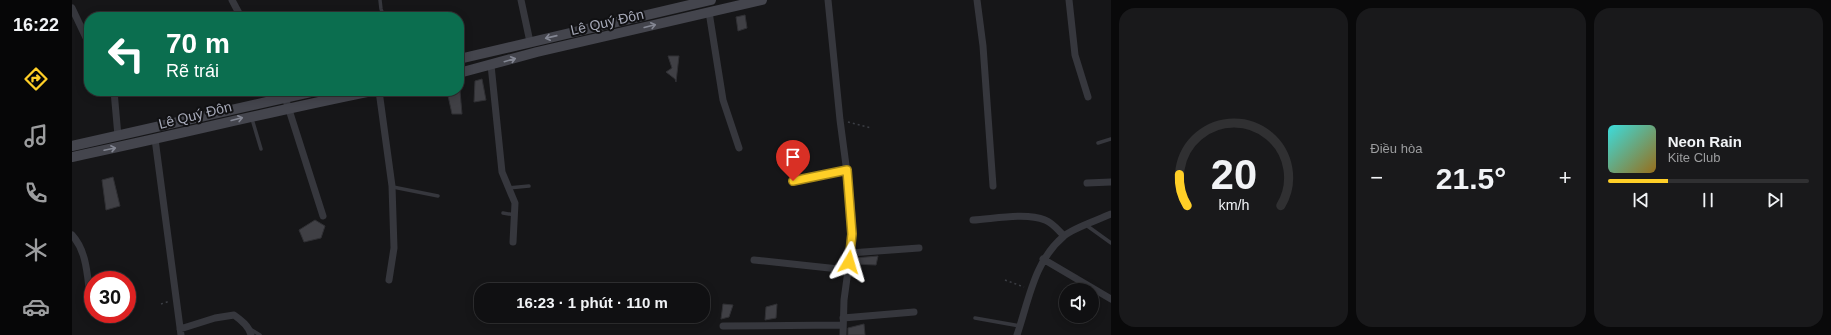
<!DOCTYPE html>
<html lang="vi">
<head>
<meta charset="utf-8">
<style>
	body { margin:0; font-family:Arial,sans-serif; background:#19191b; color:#f1f3f6; height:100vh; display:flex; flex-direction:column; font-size:15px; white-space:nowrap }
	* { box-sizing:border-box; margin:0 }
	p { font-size:13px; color:#9c9d9f }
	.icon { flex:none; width:22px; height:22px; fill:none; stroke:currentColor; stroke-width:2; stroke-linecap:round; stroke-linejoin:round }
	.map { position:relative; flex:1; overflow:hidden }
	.drawer { display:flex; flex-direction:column; gap:8px; padding:8px; background:#09090a; width:720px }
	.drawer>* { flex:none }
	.top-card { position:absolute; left:12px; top:12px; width:380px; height:84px; border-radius:16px; box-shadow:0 2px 10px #0003,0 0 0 1px #303032; background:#0b6e4f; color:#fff; overflow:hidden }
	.buttons { position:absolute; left:987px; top:283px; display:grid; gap:8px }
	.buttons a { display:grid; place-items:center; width:40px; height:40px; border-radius:50%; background:#101012; box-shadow:0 2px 10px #0003,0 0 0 1px #303032; font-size:20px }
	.speed { position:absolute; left:12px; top:271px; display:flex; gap:8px; font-size:20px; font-weight:700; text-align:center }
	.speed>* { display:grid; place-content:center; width:52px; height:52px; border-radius:50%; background:#101012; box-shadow:0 2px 10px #0003,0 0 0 1px #303032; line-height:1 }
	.speed .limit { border:6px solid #d22; background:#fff; color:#111 }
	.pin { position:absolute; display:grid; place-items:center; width:34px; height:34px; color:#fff; margin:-41px -17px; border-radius:50% 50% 50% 0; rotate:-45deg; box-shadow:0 0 4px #0007 }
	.pin .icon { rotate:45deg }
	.me { position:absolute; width:44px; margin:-22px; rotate:7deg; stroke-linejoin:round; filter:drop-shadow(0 0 3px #0008) }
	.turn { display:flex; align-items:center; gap:14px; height:84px; padding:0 16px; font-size:18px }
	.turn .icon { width:52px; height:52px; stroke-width:2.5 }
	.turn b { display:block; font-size:28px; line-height:34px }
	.big { font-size:30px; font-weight:800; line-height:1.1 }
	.drawer .widget { flex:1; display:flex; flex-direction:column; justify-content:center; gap:6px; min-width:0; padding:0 14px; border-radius:16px; background:#19191b }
	.drawer .dial { align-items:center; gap:0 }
	.dial svg { height:104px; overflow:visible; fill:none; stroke:#303032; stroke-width:7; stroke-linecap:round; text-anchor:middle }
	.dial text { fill:#f1f3f6; stroke:none }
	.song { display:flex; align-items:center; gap:12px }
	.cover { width:48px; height:48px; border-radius:6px; background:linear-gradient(135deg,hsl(180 70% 55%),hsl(40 70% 35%)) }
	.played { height:4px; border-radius:2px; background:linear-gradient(90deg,#ffcf27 30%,#303032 30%) }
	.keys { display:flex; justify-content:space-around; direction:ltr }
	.heat { display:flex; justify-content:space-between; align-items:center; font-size:22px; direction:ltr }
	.drawer .tiles { flex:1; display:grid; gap:8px; grid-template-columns:repeat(3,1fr) }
	.trip { position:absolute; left:402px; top:283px; width:236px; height:40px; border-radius:16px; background:#101012; box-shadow:0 2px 10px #0003,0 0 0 1px #303032; font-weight:800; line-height:40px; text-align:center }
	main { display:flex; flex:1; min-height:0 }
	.dock { display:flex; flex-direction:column; width:72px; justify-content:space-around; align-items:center; background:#060607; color:#9c9d9f }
	.dock .icon { width:28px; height:28px }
	.dock .on { color:#ffcf27 }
	.dock b { font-size:18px; color:#f1f3f6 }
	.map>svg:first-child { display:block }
</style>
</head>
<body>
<main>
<nav class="dock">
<b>16:22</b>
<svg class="icon on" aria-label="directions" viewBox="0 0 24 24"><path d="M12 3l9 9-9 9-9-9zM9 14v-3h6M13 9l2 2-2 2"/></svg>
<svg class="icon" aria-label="music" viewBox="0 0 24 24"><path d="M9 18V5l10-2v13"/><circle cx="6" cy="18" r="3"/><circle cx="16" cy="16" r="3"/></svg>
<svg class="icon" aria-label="phone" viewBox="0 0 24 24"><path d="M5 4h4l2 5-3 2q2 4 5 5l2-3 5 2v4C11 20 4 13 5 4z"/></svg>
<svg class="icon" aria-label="climate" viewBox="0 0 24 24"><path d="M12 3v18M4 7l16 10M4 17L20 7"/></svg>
<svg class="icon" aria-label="car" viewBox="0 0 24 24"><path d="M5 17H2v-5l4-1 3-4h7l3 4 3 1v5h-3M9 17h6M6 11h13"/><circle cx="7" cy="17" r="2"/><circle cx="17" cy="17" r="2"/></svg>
</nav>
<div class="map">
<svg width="1039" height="335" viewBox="0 0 1039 335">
	<rect width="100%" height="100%" fill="#161618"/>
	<path fill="#404045" stroke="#303034" d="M673 15 675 28 666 31 664 17Z
		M596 56H607L604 82 603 79 594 72 600 68Z
		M410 79 414 100 402 102 403 81Z
		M375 91H388L390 114H380Z
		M41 177 48 206 34 210 30 180Z
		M243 220 253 226 249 238 232 242 227 230Z
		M806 256 804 265 782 264 783 258Z
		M651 304 661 305 657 317 649 319Z
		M705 304 704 318 693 320 694 307Z
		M792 324 793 335H776V328Z"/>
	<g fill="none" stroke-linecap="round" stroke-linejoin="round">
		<path stroke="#3c3e44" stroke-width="1.5" stroke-dasharray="2 3" stroke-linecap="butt" d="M776 122 799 128
			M933 280 952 287
			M89 304 98 301"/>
		<path stroke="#36373d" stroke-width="3.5" d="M308 0 309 9 312 17
			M180 119 189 149
			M1026 143 1039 139
			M321 187 366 196
			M436 188 457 186
			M431 213 443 215
			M1014 225 1039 243
			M903 318 948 326
			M178 329 188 335"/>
		<path stroke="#36373d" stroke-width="7" d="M160 0 169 17
			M449 0 458 42
			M756 0 768 120 779 203 781 234 772 300 771 335
			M905 0 911 46 921 186
			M997 0 1003 55 1016 97
			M0 8 17 44
			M637 12 651 100 667 148
			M419 65 430 172 443 203 441 242
			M42 91 46 136
			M211 91 251 216
			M307 91 320 186 322 248 317 280
			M83 139 109 335
			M721 181 775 170
			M1015 183 1039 182
			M901 220C921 219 954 212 973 220 981 223 986 230 992 236
			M0 235C13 249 15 270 17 288
			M778 253 847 248
			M971 259 1039 299
			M682 260 776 270
			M771 318 842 312
			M651 326 771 325
			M108 329 143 318 162 315C169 320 177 326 179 335
			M945 335C957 300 962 261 992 236 1001 228 1026 220 1039 214"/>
		<path stroke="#44454d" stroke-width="10" d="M387 59 639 0
			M387 73 465 52 690 0
			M0 146 243 91
			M0 157C100 136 200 111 300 91"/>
	</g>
	<defs><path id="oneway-shaft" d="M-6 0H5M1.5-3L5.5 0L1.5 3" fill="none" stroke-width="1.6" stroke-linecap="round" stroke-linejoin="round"/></defs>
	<g stroke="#848793">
		<use href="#oneway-shaft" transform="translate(578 26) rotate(-14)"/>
		<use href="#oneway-shaft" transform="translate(479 37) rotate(167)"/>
		<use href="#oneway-shaft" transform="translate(438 60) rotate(-16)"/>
		<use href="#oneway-shaft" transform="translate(165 119) rotate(-14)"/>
		<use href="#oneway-shaft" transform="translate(38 149) rotate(-12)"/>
	</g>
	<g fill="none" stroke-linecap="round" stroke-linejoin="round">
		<g stroke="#a68719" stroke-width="10">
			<path id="route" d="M721 181 775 170 780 234 777 262"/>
		</g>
		<use href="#route" stroke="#ffcf27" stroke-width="7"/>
	</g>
	<g text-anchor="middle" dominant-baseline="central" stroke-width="4" stroke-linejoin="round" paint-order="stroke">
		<g font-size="14" fill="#a7aab9" stroke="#111113">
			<text transform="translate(535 22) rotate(-13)">Lê Quý Đôn</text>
			<text transform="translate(123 115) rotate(-14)">Lê Quý Đôn</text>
		</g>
	</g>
</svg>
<div class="buttons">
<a><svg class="icon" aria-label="sound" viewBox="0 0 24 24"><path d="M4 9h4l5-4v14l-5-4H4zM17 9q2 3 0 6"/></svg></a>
</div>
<div class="speed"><div class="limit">30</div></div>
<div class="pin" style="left:721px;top:181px;background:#d93025"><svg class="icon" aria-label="arrive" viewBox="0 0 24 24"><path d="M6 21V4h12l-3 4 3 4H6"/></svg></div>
<svg class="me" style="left:777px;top:262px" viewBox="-20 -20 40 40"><path d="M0-17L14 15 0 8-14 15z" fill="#ffcf27" stroke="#fff" stroke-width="4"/></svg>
<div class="trip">16:23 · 1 phút · 110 m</div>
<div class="top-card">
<div class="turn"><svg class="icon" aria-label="left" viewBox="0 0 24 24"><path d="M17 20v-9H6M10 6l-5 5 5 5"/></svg><div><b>70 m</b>Rẽ trái</div></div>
</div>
</div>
<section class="drawer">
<div class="tiles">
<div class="widget dial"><svg viewBox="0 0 100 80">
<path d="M14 69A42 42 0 1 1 86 69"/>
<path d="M14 69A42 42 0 0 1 8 45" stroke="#ffcf27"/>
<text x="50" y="56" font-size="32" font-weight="700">20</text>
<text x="50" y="72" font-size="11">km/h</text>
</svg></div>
<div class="widget"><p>Điều hòa</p>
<div class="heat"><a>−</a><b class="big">21.5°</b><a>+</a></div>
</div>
<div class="widget">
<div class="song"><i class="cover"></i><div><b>Neon Rain</b><p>Kite Club</p></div></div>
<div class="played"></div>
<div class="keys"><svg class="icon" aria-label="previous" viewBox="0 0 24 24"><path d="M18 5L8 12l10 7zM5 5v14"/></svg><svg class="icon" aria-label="pause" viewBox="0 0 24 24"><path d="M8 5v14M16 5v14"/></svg><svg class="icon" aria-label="next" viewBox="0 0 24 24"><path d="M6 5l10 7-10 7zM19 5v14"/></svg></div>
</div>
</div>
</section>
</main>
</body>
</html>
